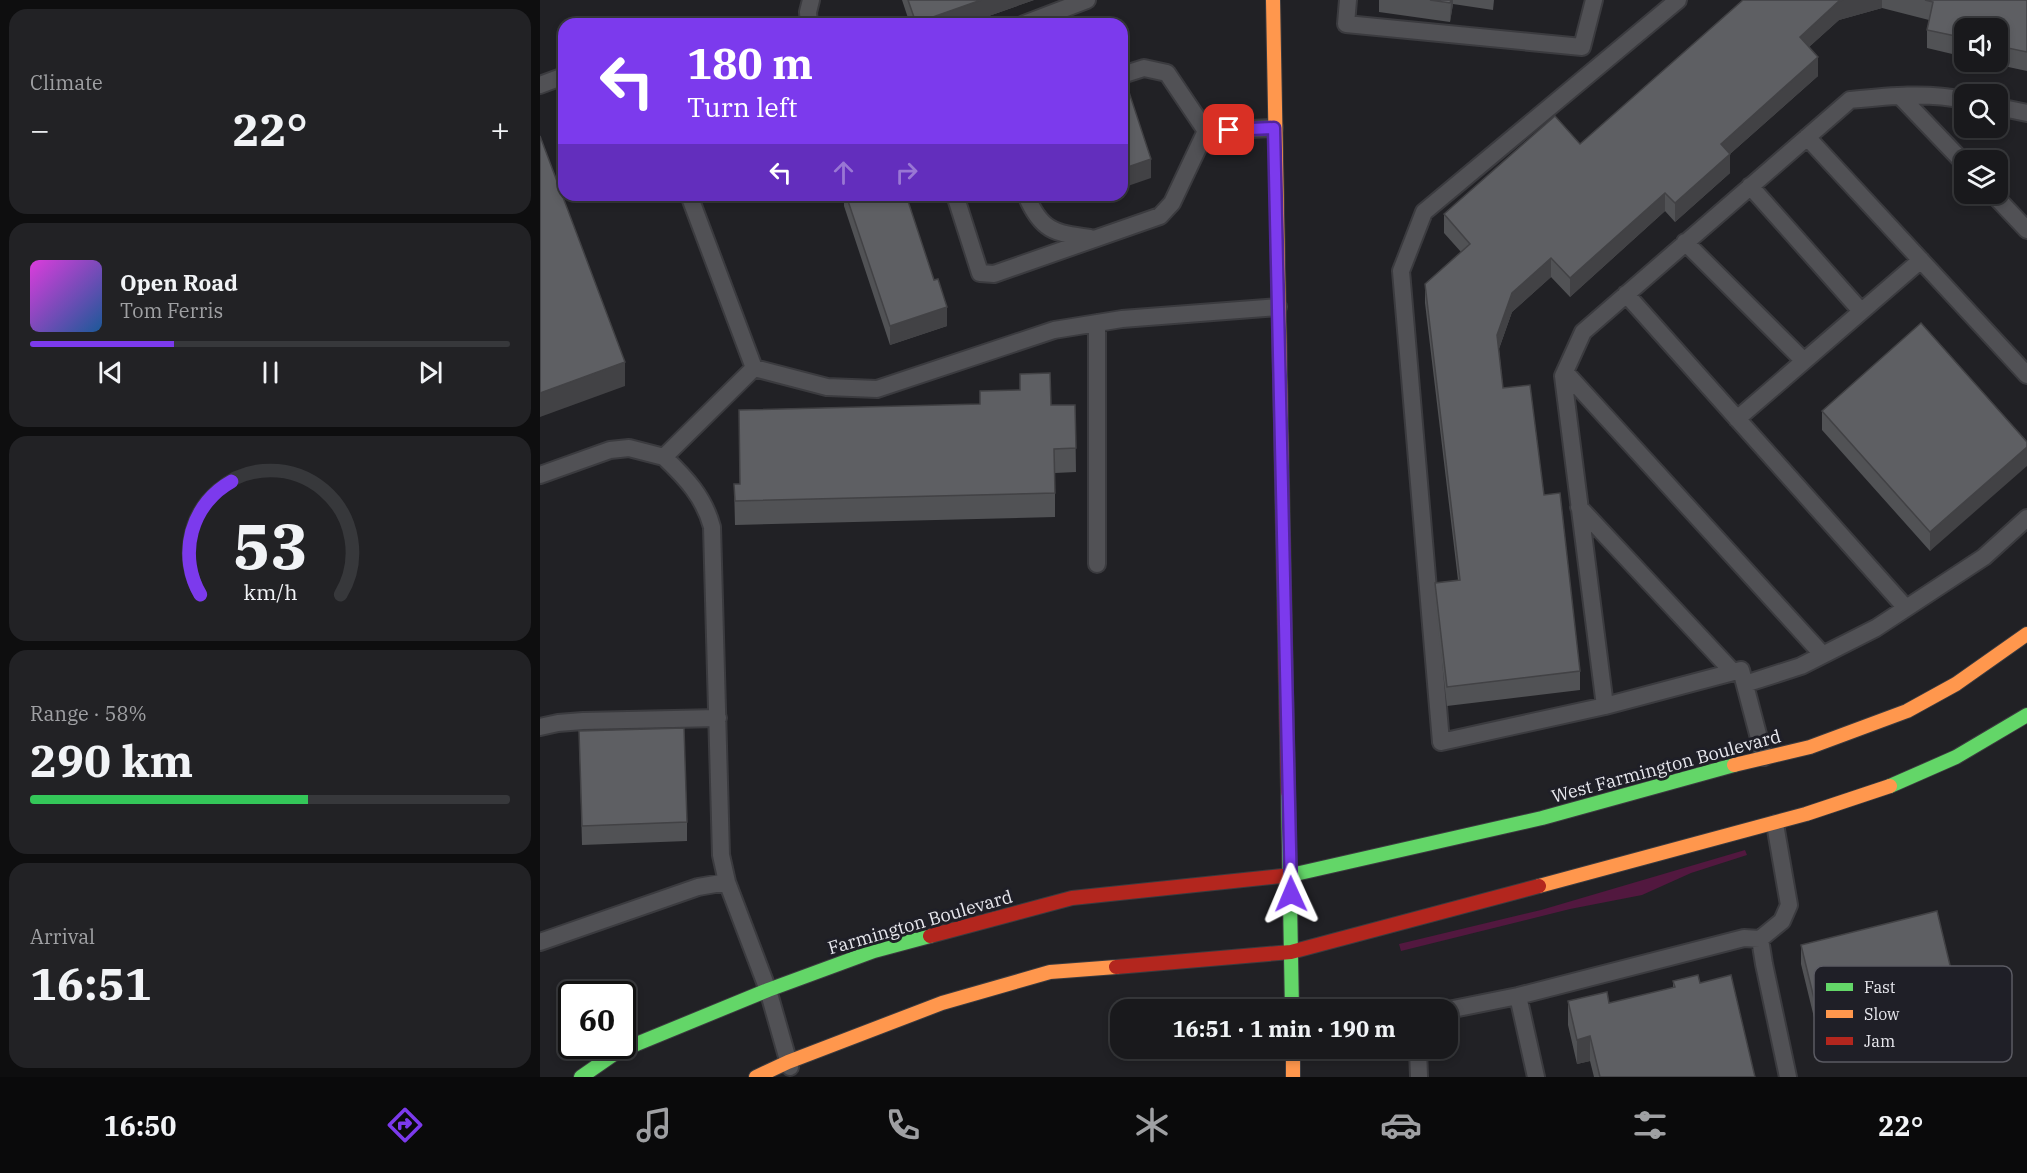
<!DOCTYPE html>
<html lang="en">
<head>
<meta charset="utf-8">
<style>
	body { margin:0; font-family:"IBM Plex Serif",serif; background:#222225; color:#f1f3f6; height:100vh; display:flex; flex-direction:column; font-size:22px; white-space:nowrap }
	* { box-sizing:border-box; margin:0 }
	p { font-size:20px; color:#9fa0a3 }
	.icon { flex:none; width:33px; height:33px; fill:none; stroke:currentColor; stroke-width:2; stroke-linecap:round; stroke-linejoin:round }
	.map { position:relative; flex:1; overflow:hidden }
	.sheet { display:flex; flex-direction:column; gap:9px; padding:9px; background:#0e0e0f; width:540px }
	.sheet>* { flex:none }
	.hud { position:absolute; left:18px; top:18px; width:570px; height:183px; border-radius:18px; box-shadow:0 3px 9px #0003,0 0 0 2px #37383b; background:#7c3aed; color:#fff; overflow:hidden }
	.buttons { position:absolute; left:1414px; top:18px; display:grid; gap:12px }
	.buttons a { display:grid; place-items:center; width:54px; height:54px; border-radius:12px; background:#19191c; box-shadow:0 3px 9px #0003,0 0 0 2px #37383b; font-size:30px }
	.speed { position:absolute; left:18px; top:981px; display:flex; gap:12px; font-size:30px; font-weight:700; text-align:center }
	.speed>* { display:grid; place-content:center; width:78px; height:78px; border-radius:50%; background:#19191c; box-shadow:0 3px 9px #0003,0 0 0 2px #37383b; line-height:1 }
	.speed .limit { border:3px solid #111; border-radius:9px; background:#fff; color:#111 }
	.pin { position:absolute; display:grid; place-items:center; width:51px; height:51px; color:#fff; margin:-26px; border-radius:12px; box-shadow:0 3px 9px #0006 }
	.me { position:absolute; width:66px; margin:-33px; rotate:359deg; stroke-linejoin:round; filter:drop-shadow(0 0 4px #0008) }
	.turn { display:flex; align-items:center; gap:21px; height:126px; padding:0 30px; font-size:27px }
	.turn .icon { width:78px; height:78px; stroke-width:2.5 }
	.turn b { display:block; font-size:42px; line-height:51px }
	.lanes { display:flex; align-items:center; height:57px; padding:0 30px; background:#0003; justify-content:center; gap:30px; direction:ltr }
	.lanes .off { opacity:.35 }
	.big { font-size:45px; font-weight:800; line-height:1.1 }
	.sheet .tile { flex:1; display:flex; flex-direction:column; justify-content:center; gap:9px; min-width:0; padding:0 21px; border-radius:18px; background:#222225 }
	.sheet .dial { align-items:center; gap:0 }
	.dial svg { height:156px; overflow:visible; fill:none; stroke:#37383b; stroke-width:7; stroke-linecap:round; text-anchor:middle }
	.dial text { fill:#f1f3f6; stroke:none }
	.song { display:flex; align-items:center; gap:18px }
	.cover { width:72px; height:72px; border-radius:9px; background:linear-gradient(135deg,hsl(300 70% 55%),hsl(210 70% 35%)) }
	.played { height:6px; border-radius:3px; background:linear-gradient(90deg,#7c3aed 30%,#37383b 30%) }
	.keys { display:flex; justify-content:space-around; direction:ltr }
	.heat { display:flex; justify-content:space-between; align-items:center; font-size:33px; direction:ltr }
	.charge { height:9px; border-radius:4px; background:linear-gradient(90deg,#34c759 58%,#37383b 0) }
	.trip { position:absolute; left:570px; top:999px; width:348px; height:60px; border-radius:18px; background:#19191c; box-shadow:0 3px 9px #0003,0 0 0 2px #37383b; font-weight:800; line-height:60px; text-align:center }
	.menu { display:flex; height:96px; justify-content:space-around; align-items:center; background:#0a0a0b; color:#9fa0a3 }
	.menu .icon { width:42px; height:42px }
	.menu .current { color:#7c3aed }
	.menu b { font-size:27px; color:#f1f3f6 }
	main { display:flex; flex:1; min-height:0 }
	.map>svg:first-child { display:block }
</style>
</head>
<body>
<main>
<section class="sheet">
<div class="tile"><p>Climate</p>
<div class="heat"><a>−</a><b class="big">22°</b><a>+</a></div>
</div>
<div class="tile">
<div class="song"><i class="cover"></i><div><b>Open Road</b><p>Tom Ferris</p></div></div>
<div class="played"></div>
<div class="keys"><svg class="icon" aria-label="previous" viewBox="0 0 24 24"><path d="M18 5L8 12l10 7zM5 5v14"/></svg><svg class="icon" aria-label="pause" viewBox="0 0 24 24"><path d="M8 5v14M16 5v14"/></svg><svg class="icon" aria-label="next" viewBox="0 0 24 24"><path d="M6 5l10 7-10 7zM19 5v14"/></svg></div>
</div>
<div class="tile dial"><svg viewBox="0 0 100 80">
<path d="M14 69A42 42 0 1 1 86 69"/>
<path d="M14 69A42 42 0 0 1 30 11" stroke="#7c3aed"/>
<text x="50" y="56" font-size="32" font-weight="700">53</text>
<text x="50" y="72" font-size="11">km/h</text>
</svg></div>
<div class="tile"><p>Range · 58%</p><b class="big">290 km</b><div class="charge"></div></div>
<div class="tile"><p>Arrival</p><b class="big">16:51</b></div>
</section>
<div class="map">
<svg width="1487" height="1077" viewBox="0 0 1487 1077">
	<rect width="100%" height="100%" fill="#212125"/>
	<path fill="#52183f" d="M1205 850 1207 855 1151 873 1102 895 1030 909 861 951 859 944 1001 910Z"/>
	<g fill="none" stroke-linecap="round" stroke-linejoin="round">
		<g stroke="#3b3b3f" stroke-width="20">
			<path id="lane" d="M808 0 806 24 1042 47 1054 0
				M269 24 268 12 271 0
				M484 24 547 0
				M582 75 604 68 627 73 666 131
				M0 85 24 76
				M1360 96 1425 164
				M1458 107 1487 113
				M666 131 734 128
				M1267 137 1487 375
				M1210 186 1321 311
				M1453 194 1487 230
				M149 195 214 368 287 387 337 389 514 330 582 319 738 307
				M415 195 440 273 454 274 620 216 632 203 666 131
				M486 195C501 231 514 233 550 238
				M1145 242 1264 361
				M1086 294 1366 608
				M557 323V564
				M214 368 124 457C146 478 164 497 172 527L181 855 187 882 228 990 250 1067
				M1025 372 1282 654
				M1197 419 1381 260
				M0 475 70 450 89 448 124 457
				M1039 507 1193 672
				M1205 684 1261 666 1336 628 1444 557 1487 518
				M1065 706 901 742 861 271 884 212 1138 0
				M0 727 18 723 43 721 178 718
				M1224 757 1201 670 1065 706 1023 376 1043 332 1310 100C1349 96 1387 92 1425 100
				M1235 824 1249 905 1242 921 1220 939 1224 964 1248 1077
				M0 942 158 887 187 882
				M978 996 996 1077
				M908 1010 978 996 1204 938 1220 939
				M878 1048 879 1077"/>
		</g>
		<g stroke="#3b3b3f" stroke-width="16">
			<path id="fast" d="M1350 786 1416 757 1487 715
				M748 792 752 1010
				M751 875 1002 818 1194 765
				M41 1077 77 1052 228 990 334 951 390 936"/>
		</g>
		<g stroke="#3b3b3f" stroke-width="16">
			<path id="slow" d="M733 0 742 481
				M1194 765 1270 747 1367 711 1416 684 1487 634
				M999 886 1266 814 1350 786
				M753 1048V1077
				M216 1077 248 1062 402 1003 510 972 576 967"/>
		</g>
		<g stroke="#3b3b3f" stroke-width="16">
			<path id="jam" d="M742 481 748 792
				M390 936 532 898 751 875
				M751 952 999 886
				M576 967 751 952"/>
		</g>
		<use href="#lane" stroke="#515155" stroke-width="16"/>
		<use href="#fast" stroke="#63d668" stroke-width="14"/>
		<use href="#slow" stroke="#ff974d" stroke-width="14"/>
		<use href="#jam" stroke="#b3261e" stroke-width="14"/>
	</g>
	<path fill="#515255" d="M362 0H494L426 24H370Z
		M839 0H954L953 10 913 4 910 22 839 12Z
		M1203 0H1487V71L1445 62H1458V28H1425V57L1387 48V30L1389 20 1342 8 1299 20 1269 47 1278 76 1190 154V173L1135 222 1125 211 1030 297 1011 277 972 312 959 349 963 388 1004 495 1040 671V690L907 706 895 601V583L918 580 885 303V284L921 252 904 233V214L1040 144Z
		M304 195H367V198L407 326 350 345 304 206Z
		M480 374 511 405H535L536 472 515 473V517L195 525 194 484H200L199 410 440 404 480 390Z
		M1282 411 1487 442 1390 551 1282 430Z
		M39 731 147 822V841L42 845Z
		M1261 945 1415 1005 1279 1038 1261 964Z
		M1133 981 1160 983 1215 1077H1054L1050 1061 1037 1064 1028 1025V1001L1069 1003 1133 988Z"/>
	<path fill="#424245" d="M441 0H494L426 24H376V23Z
		M911 0H913V4L910 22Z
		M1303 0H1342V8L1299 20 1260 55V37L1299 1Z
		M1278 57V76L1190 154V173L1135 222V203L1181 144Z
		M611 159V178L582 188V169Z
		M1125 193V211L1030 297V278Z
		M535 195H560L535 203Z
		M1011 258V277L972 312 957 354V335L972 293Z
		M407 307V326L350 345V326Z
		M85 362V386L0 417V393Z
		M1487 447V466L1390 551V532Z
		M1415 986V1005L1279 1038V1019Z
		M1050 1036V1061L1037 1064V1040Z"/>
	<path fill="#5e5f63" stroke="#424245" stroke-width="1.5" d="M368 0H441L376 23Z
		M890 0H911L910 3Z
		M1203 0H1303L1299 1 1260 37 1278 57 1181 144 1190 154 1135 203 1125 193 1030 278 1011 258 972 293 957 335 963 388 990 385 1004 495 1020 493 1040 671 907 687 895 583 920 580 885 284 930 244 904 214 1015 116 1040 144Z
		M1385 0H1487V52L1458 46V28H1425V38L1387 30 1393 2Z
		M586 83 611 159 582 169V84Z
		M0 136 85 362 0 393Z
		M306 195H366L394 280 398 279 407 307 350 326Z
		M1381 323 1487 442V447L1390 532 1282 411Z
		M510 373 511 405H535L536 448 514 449 515 493 195 501 194 484H200L199 410 440 404V391L480 390V374Z
		M144 728 147 822 42 826 39 731Z
		M1397 911 1415 986 1279 1019 1261 945Z
		M1158 975 1160 983 1191 975 1215 1077H1060L1050 1036 1037 1040 1028 1001 1067 992 1069 1003 1135 987 1133 981Z"/>
	<g fill="none" stroke-linecap="round" stroke-linejoin="round">
		<g stroke="#51269a" stroke-width="15">
			<path id="route" d="M689 130 734 128 751 894"/>
		</g>
		<use href="#route" stroke="#7c3aed" stroke-width="10"/>
	</g>
	<g text-anchor="middle" dominant-baseline="central" stroke-width="6" stroke-linejoin="round" paint-order="stroke">
		<g font-size="18" fill="#e8e8ee" stroke="#1f1f27">
			<text transform="translate(1126 766) rotate(-15)">West Farmington Boulevard</text>
			<text transform="translate(380 922) rotate(-16)">Farmington Boulevard</text>
		</g>
	</g>
	<rect x="1274" y="966" width="198" height="96" rx="9" fill="#1f1f27" stroke="#5b5b63" stroke-width="1.5"/>
	<rect x="1286" y="983" width="27" height="8" fill="#63d668"/>
	<rect x="1286" y="1010" width="27" height="8" fill="#ff974d"/>
	<rect x="1286" y="1037" width="27" height="8" fill="#b3261e"/>
	<g font-size="16" fill="#e8e8ee">
		<text x="1324" y="993">Fast</text>
		<text x="1324" y="1020">Slow</text>
		<text x="1324" y="1047">Jam</text>
	</g>
</svg>
<div class="buttons">
<a><svg class="icon" aria-label="sound" viewBox="0 0 24 24"><path d="M4 9h4l5-4v14l-5-4H4zM17 9q2 3 0 6"/></svg></a>
<a><svg class="icon" aria-label="search" viewBox="0 0 24 24"><circle cx="10" cy="10" r="6"/><path d="M15 15l6 6"/></svg></a>
<a><svg class="icon" aria-label="layers" viewBox="0 0 24 24"><path d="M12 4l9 5-9 5-9-5zM3 14l9 5 9-5"/></svg></a>
</div>
<div class="speed"><div class="limit">60</div></div>
<div class="pin" style="left:689px;top:130px;background:#d93025"><svg class="icon" aria-label="arrive" viewBox="0 0 24 24"><path d="M6 21V4h12l-3 4 3 4H6"/></svg></div>
<svg class="me" style="left:751px;top:894px" viewBox="-20 -20 40 40"><path d="M0-17L14 15 0 8-14 15z" fill="#7c3aed" stroke="#fff" stroke-width="4"/></svg>
<div class="trip">16:51 · 1 min · 190 m</div>
<div class="hud">
<div class="turn"><svg class="icon" aria-label="left" viewBox="0 0 24 24"><path d="M17 20v-9H6M10 6l-5 5 5 5"/></svg><div><b>180 m</b>Turn left</div></div>
<div class="lanes"><svg class="icon" aria-label="left" viewBox="0 0 24 24"><path d="M17 20v-9H6M10 6l-5 5 5 5"/></svg><svg class="icon off" aria-label="ahead" viewBox="0 0 24 24"><path d="M12 20V5M6 11l6-6 6 6"/></svg><svg class="icon off" aria-label="right" viewBox="0 0 24 24"><path d="M7 20v-9h11M14 6l5 5-5 5"/></svg></div>
</div>
</div>
</main>
<nav class="menu">
<b>16:50</b>
<svg class="icon current" aria-label="directions" viewBox="0 0 24 24"><path d="M12 3l9 9-9 9-9-9zM9 14v-3h6M13 9l2 2-2 2"/></svg>
<svg class="icon" aria-label="music" viewBox="0 0 24 24"><path d="M9 18V5l10-2v13"/><circle cx="6" cy="18" r="3"/><circle cx="16" cy="16" r="3"/></svg>
<svg class="icon" aria-label="phone" viewBox="0 0 24 24"><path d="M5 4h4l2 5-3 2q2 4 5 5l2-3 5 2v4C11 20 4 13 5 4z"/></svg>
<svg class="icon" aria-label="climate" viewBox="0 0 24 24"><path d="M12 3v18M4 7l16 10M4 17L20 7"/></svg>
<svg class="icon" aria-label="car" viewBox="0 0 24 24"><path d="M5 17H2v-5l4-1 3-4h7l3 4 3 1v5h-3M9 17h6M6 11h13"/><circle cx="7" cy="17" r="2"/><circle cx="17" cy="17" r="2"/></svg>
<svg class="icon" aria-label="filters" viewBox="0 0 24 24"><path d="M4 7h16M4 17h16"/><circle cx="9" cy="7" r="2"/><circle cx="15" cy="17" r="2"/></svg>
<b>22°</b>
</nav>
</body>
</html>
